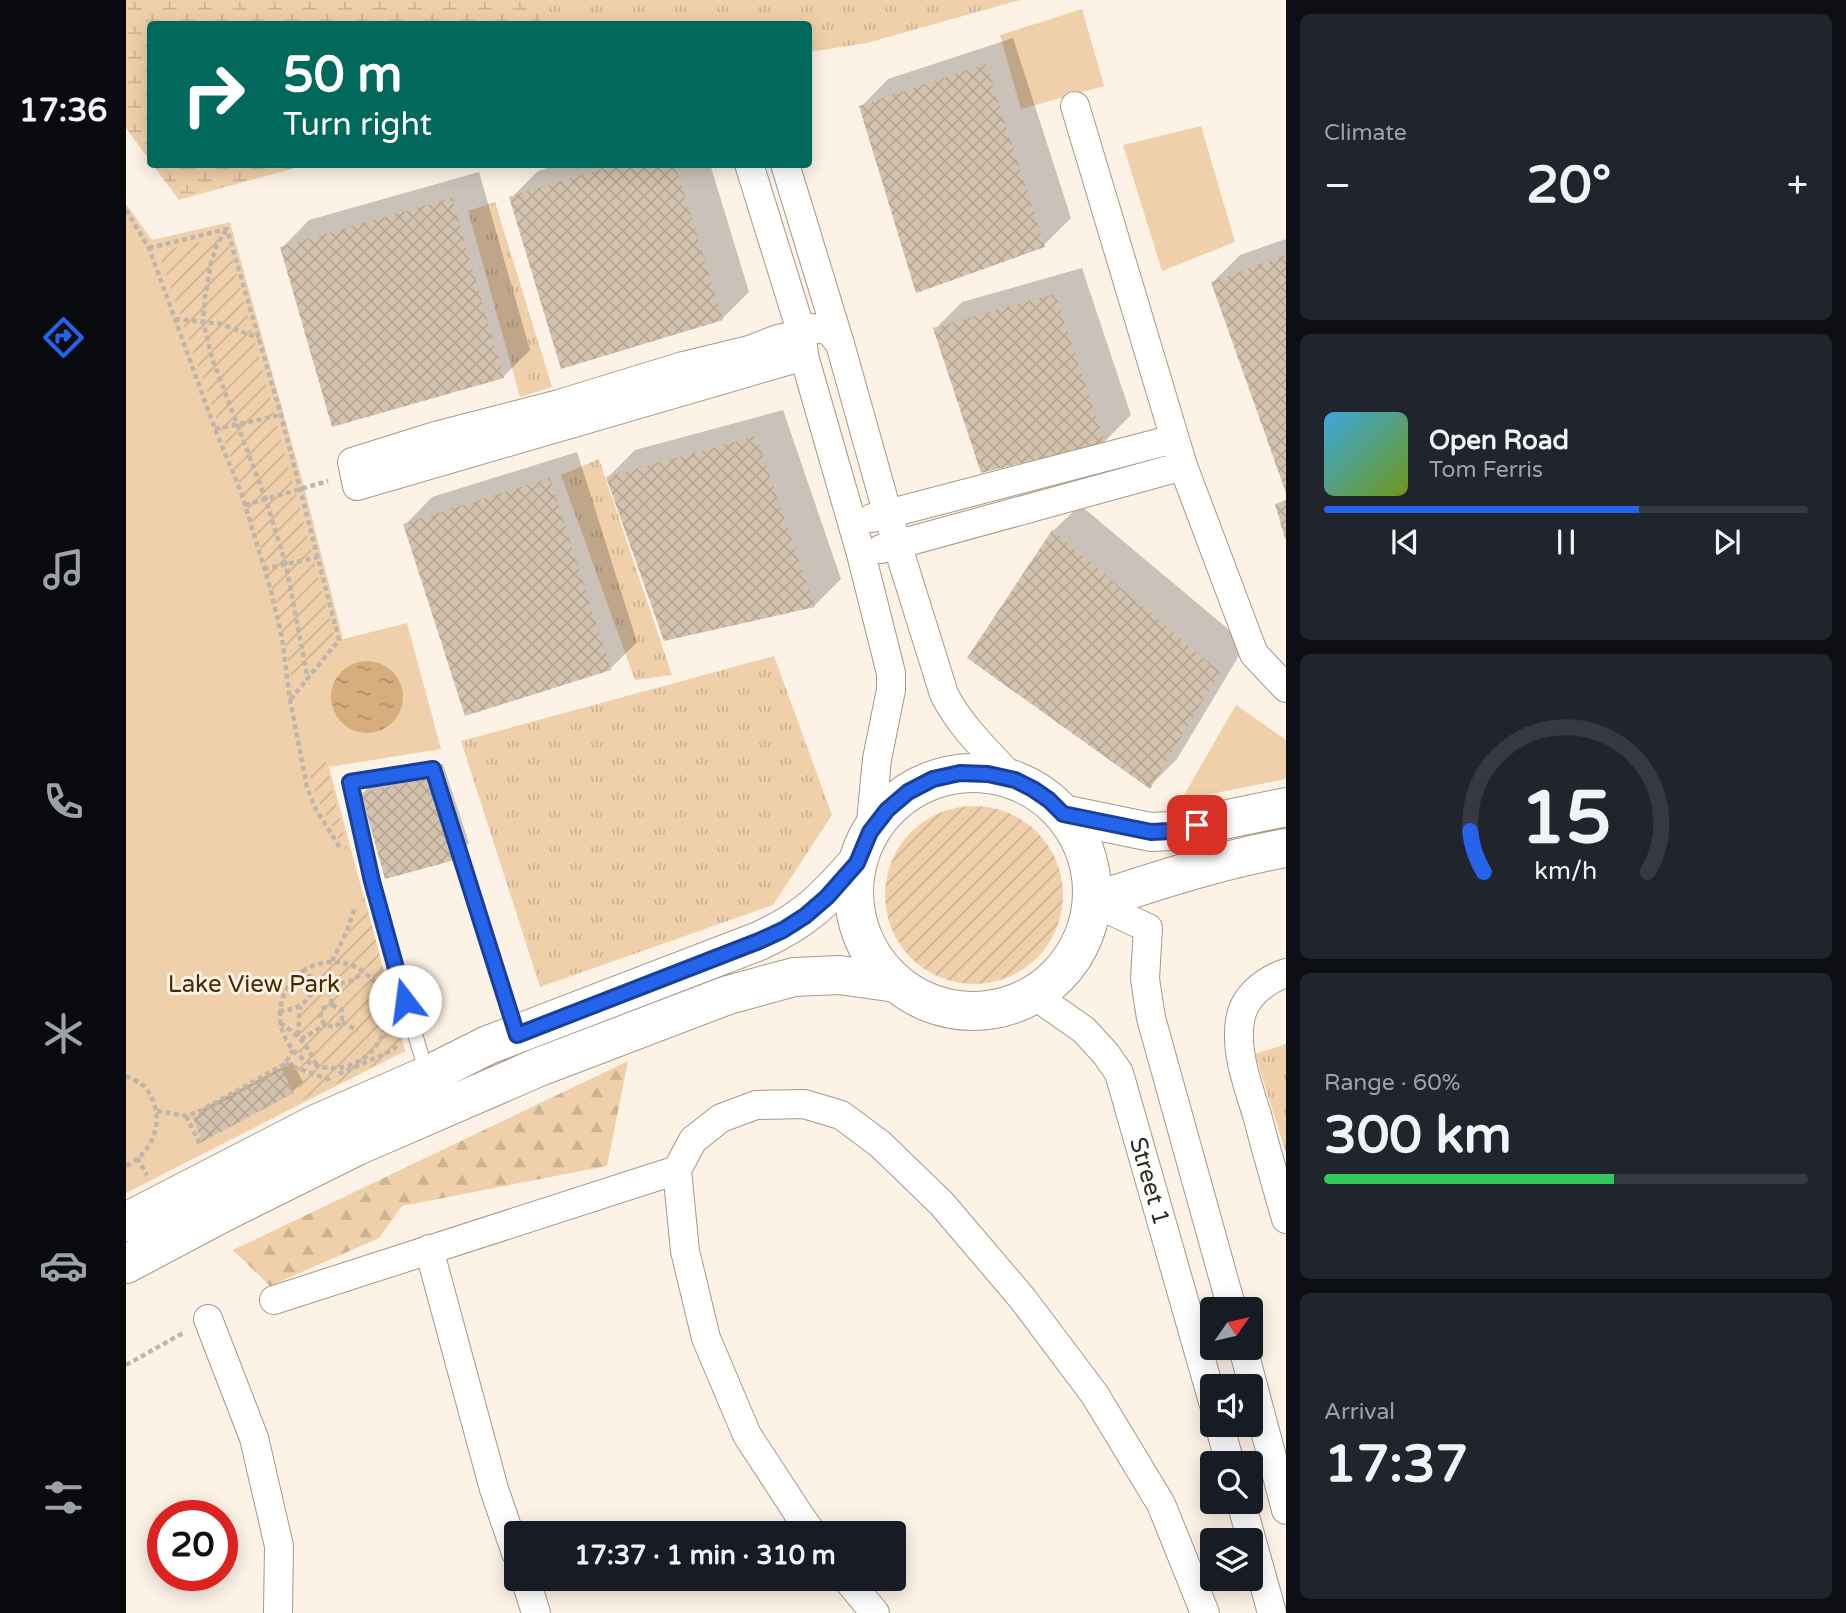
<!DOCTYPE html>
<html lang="en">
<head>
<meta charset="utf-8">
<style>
	body { margin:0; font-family:"Varela Round",sans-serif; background:#20242c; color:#f1f3f6; height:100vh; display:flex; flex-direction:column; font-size:26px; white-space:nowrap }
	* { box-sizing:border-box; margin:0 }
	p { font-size:23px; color:#9ea1a6 }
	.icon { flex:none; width:38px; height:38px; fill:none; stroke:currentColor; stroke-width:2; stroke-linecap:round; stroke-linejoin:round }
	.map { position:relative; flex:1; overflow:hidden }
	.sheet { display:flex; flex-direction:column; gap:14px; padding:14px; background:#0d0f14; width:560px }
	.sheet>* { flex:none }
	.hud { position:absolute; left:21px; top:21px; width:665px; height:147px; border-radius:7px; box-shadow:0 4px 18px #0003; background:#00695c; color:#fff; overflow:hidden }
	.needle { width:46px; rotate:56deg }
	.controls { position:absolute; left:1074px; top:1297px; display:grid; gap:14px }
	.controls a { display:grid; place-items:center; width:63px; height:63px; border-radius:7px; background:#171b24; box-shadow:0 4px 18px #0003; font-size:35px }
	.speed { position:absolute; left:21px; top:1500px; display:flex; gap:14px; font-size:35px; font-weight:700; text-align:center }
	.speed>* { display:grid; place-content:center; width:91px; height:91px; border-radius:50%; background:#171b24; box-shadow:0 4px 18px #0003; line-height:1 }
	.speed .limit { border:10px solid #d22; background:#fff; color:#111 }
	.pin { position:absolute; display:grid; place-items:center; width:60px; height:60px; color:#fff; margin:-30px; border-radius:14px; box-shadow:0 4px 10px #0006 }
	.me { position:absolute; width:77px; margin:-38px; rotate:345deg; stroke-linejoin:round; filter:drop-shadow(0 0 5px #0008) }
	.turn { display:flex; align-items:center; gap:24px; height:147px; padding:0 21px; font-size:32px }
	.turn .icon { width:91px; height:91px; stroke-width:2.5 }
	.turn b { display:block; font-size:49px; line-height:60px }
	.big { font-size:52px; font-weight:800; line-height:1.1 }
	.sheet .widget { flex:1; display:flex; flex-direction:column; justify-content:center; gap:10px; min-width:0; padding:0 24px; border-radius:10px; background:#20242c }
	.sheet .dial { align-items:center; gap:0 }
	.dial svg { height:182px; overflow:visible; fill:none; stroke:#363941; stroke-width:7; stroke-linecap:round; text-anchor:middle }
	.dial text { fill:#f1f3f6; stroke:none }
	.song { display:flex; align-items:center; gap:21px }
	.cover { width:84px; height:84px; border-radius:10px; background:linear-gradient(135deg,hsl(200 70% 55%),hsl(80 70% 35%)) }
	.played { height:7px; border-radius:4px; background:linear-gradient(90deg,#2563eb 65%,#363941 65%) }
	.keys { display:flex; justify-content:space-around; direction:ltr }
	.heat { display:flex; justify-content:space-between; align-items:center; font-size:38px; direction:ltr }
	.charge { height:10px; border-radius:5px; background:linear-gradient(90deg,#34c759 60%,#363941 0) }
	.trip { position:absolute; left:378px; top:1521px; width:402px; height:70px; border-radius:7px; background:#171b24; box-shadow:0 4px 18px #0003; font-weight:800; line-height:70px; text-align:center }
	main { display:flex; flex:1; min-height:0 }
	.menu { display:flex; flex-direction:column; width:126px; justify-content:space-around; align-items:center; background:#090b0e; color:#9ea1a6 }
	.menu .icon { width:49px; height:49px }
	.menu .selected { color:#2563eb }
	.menu b { font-size:32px; color:#f1f3f6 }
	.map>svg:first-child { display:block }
</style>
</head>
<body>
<main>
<nav class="menu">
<b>17:36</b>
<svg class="icon selected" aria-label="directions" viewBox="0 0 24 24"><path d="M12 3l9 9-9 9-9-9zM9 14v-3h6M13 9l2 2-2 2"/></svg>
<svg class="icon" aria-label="music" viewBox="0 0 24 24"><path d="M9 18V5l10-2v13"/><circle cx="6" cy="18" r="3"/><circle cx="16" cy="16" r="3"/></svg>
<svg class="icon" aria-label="phone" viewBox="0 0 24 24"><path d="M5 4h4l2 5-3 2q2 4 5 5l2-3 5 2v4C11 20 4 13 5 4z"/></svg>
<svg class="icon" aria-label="climate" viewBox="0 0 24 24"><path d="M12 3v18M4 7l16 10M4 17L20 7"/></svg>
<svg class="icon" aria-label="car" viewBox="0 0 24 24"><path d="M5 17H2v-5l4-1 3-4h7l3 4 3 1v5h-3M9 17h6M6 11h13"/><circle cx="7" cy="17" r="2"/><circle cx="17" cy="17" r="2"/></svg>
<svg class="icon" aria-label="filters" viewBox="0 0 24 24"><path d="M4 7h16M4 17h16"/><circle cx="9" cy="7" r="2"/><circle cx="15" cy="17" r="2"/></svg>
</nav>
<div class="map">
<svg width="1160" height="1613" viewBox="0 0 1160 1613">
	<defs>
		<pattern id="grass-tufts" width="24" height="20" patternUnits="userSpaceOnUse" patternTransform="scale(1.75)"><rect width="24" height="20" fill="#f0d0aa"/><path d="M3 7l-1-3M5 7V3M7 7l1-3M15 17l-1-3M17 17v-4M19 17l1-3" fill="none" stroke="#ceb392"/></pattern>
		<pattern id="forest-firs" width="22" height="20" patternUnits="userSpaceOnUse" patternTransform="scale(1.75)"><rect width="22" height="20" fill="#f0d0aa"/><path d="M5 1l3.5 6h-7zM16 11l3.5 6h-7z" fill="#ceb392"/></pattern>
		<pattern id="wetland-marsh" width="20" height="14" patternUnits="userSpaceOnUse" patternTransform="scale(1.75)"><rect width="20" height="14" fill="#f0d0aa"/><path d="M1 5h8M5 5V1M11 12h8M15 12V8" fill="none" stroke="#ceb392"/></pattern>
		<pattern id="garden-furrows" width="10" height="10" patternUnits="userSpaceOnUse" patternTransform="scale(1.75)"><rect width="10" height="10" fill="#f0d0aa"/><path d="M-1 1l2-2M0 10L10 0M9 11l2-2" fill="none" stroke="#ceb392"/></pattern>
		<pattern id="water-ripples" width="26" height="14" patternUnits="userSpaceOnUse" patternTransform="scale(1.75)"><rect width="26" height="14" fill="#d6ae7d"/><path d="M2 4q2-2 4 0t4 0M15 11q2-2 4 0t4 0" fill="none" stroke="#ae8e66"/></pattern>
		<pattern id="building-cross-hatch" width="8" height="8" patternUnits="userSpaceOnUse" patternTransform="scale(1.75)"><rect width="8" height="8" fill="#d3c2ae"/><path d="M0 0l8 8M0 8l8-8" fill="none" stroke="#b6a796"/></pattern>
	</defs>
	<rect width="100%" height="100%" fill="#fdf2e6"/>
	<path fill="url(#grass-tufts)" d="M408 0H894L741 43 683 52 682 24H417Z
		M369 202 426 387 394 397 342 211Z
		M473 459 546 675 509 680 435 475Z
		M648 656 706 815 647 905 414 987 335 741Z
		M1160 1044V1153L1129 1054Z"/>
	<path fill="url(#forest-firs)" d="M502 1061 481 1166 276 1206 253 1238 144 1286 107 1250Z"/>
	<path fill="url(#wetland-marsh)" d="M0 0H408L417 24H24V161L0 128Z
		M27 165H179L53 200Z"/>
	<path fill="#f0d0aa" d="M956 9 978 86 895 109 874 35Z
		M1075 126 1109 242 1036 271 997 145Z
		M0 204 26 240 104 222 179 490 217 639 281 623 315 749 203 767 279 1051 0 1193Z
		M1110 705 1160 740V779L1055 800Z"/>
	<path fill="url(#garden-furrows)" d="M100 236 208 635 166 683C154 601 128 526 101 448 78 383 55 318 32 252Z
		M199 759 224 859 193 802 184 776Z
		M759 895a89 89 0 1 1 178 0a89 89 0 1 1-178 0Z
		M238 896 279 1051 184 1097 173 1101 172 1073 173 1047 169 1026 193 976 230 922Z"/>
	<path fill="url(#water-ripples)" d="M205 697a36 36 0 1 1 72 0a36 36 0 1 1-72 0Z"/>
	<path fill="#0003" d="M887 38 945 218 918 245 735 107 762 79Z
		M433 164H584L623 292 596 319 385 198 412 171Z
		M353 172 404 350 377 377 156 248 183 220Z
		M1160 239V488L1087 282 1114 255Z
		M956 268 1005 415 978 442 809 329 836 302Z
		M657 410 715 579 688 606 482 477 509 450Z
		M451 452 511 642 484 669 279 525 306 497Z
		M954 505 1120 644 1051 759 1024 786 927 531Z
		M317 764 343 843 328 858 237 793 251 779Z
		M166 1062 177 1082 167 1091 77 1139 69 1118 78 1108Z"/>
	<path fill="url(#building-cross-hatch)" d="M860 64 919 247 790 293 733 106Z
		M491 164H549L597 320 435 369 383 197Z
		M326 198 378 378 206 427 154 247Z
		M1160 255V493L1085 282Z
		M929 294 979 443 855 473 807 328Z
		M630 436 689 607 538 641 480 477Z
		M424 478 485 670 339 716 277 524Z
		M1160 500V539H1159L1149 504Z
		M926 530 1094 672 1024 789 841 658Z
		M302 778 329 860 259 879 235 793Z
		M156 1070 168 1093 76 1142 67 1118Z"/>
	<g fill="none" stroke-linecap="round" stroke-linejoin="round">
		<g stroke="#a89885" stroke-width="16">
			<path id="lane" d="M301 1074 279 1001 246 881 224 782 307 769 390 1032"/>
		</g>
		<g stroke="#a89885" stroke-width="30">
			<g id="street">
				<path d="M949 106 1057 466 1128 654 1160 688"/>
				<path d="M623 164 676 334 678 356 735 554 765 673V690L751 759 744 832"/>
				<path d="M659 164 714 344 762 515 818 694C835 728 863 753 889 781"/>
				<path d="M678 356 231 486 226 462 309 436 433 404 557 366 623 350 652 339 676 334 684 328 703 330 714 344"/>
				<path d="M746 518 1048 439"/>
				<path d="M755 549 1057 466"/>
				<path d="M966 902 1022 928 1019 979 1025 1018 1106 1309"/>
				<path d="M1160 973C1139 980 1117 997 1114 1021 1109 1052 1122 1086 1131 1115 1140 1150 1150 1184 1160 1219"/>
				<path id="s1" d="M908 995 958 1030 980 1054 993 1073 1087 1402"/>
				<path d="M303 1249 368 1489 390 1553"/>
				<path d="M148 1300 551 1170"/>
				<path d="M82 1319 128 1438 153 1546 152 1613"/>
				<path d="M1117 1348 1160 1510"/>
				<path d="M1093 1424 1104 1463"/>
				<path d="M1115 1502 1146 1613"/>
				<path d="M686 1533 672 1513 621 1435 580 1338 559 1251 551 1170 567 1140 595 1118 630 1105 678 1104 715 1115 754 1144 816 1204 896 1298 969 1395 1035 1504 1079 1613"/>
				<path d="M399 1578 410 1613"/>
				<path d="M720 1578 749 1613"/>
			</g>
		</g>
		<g stroke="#a89885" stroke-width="40">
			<path id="secondary" d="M728 892a119 119 0 1 1 238 0a119 119 0 1 1-238 0Z
				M937 814 1025 832 1044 831 1160 807
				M966 902C1030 881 1094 860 1160 848
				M0 1222 190 1124 302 1075 362 1045 633 941C679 920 698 900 731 863
				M0 1264 100 1211 231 1146 413 1067 602 995 668 977 713 975 770 983"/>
		</g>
		<path stroke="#bfb5ab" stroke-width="4.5" stroke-dasharray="5 3.5" stroke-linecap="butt" d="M0 210 23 248 89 429 115 492 144 587 156 638 164 700 181 787 188 806 214 848
			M100 230 91 244 85 263 79 297 77 321 86 358 140 500 160 565 182 680
			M23 248 101 229 155 415 213 640 164 700
			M49 319 95 324 133 338
			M89 429 155 415
			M119 505 202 481
			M138 569 192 557
			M206 961 221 931 229 907
			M154 1015a53 53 0 1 1 106 0a53 53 0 1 1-106 0Z
			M174 971C188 980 208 987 224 981 230 980 233 975 237 971
			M203 982 206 1005
			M206 1005 216 1010V1022L208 1027 199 1025 194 1017 197 1008Z
			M153 1011C176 1010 183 1000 193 980
			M216 1022 232 1031
			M154 1023C174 1036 181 1045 191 1066
			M172 1035 174 1006
			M175 1039 199 1025
			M159 1064 202 1079 205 1084
			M213 1074 265 1051 271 1046
			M0 1076C6 1079 14 1082 19 1087 41 1115 30 1151 0 1166
			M31 1111 60 1116 72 1112 159 1064 167 1050
			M60 1116 75 1146
			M11 1158 21 1175
			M0 1365 57 1333"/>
		<use href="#lane" stroke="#fff" stroke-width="14"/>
		<use href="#street" stroke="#fff" stroke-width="28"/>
		<use href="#secondary" stroke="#fff" stroke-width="38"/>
	</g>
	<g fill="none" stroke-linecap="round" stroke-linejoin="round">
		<g stroke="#184099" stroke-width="18">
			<path id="route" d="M279 1001 246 881 224 782 307 769 391 1035 633 941 657 930 679 916 701 897 731 863 744 832 761 810 782 792 807 779 834 773 862 774 889 780 907 789 923 800 937 814 1025 832 1044 831 1071 825"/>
		</g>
		<use href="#route" stroke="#2563eb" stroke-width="12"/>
	</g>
	<g text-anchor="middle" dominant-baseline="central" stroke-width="6" stroke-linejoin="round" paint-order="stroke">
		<g font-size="24" fill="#472c03" stroke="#fdf2e6">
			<text x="128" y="984">Lake View Park</text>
		</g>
		<g font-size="24" fill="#332c25" stroke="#fdf2e6">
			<text stroke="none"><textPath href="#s1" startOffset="229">Street 1</textPath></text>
		</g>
	</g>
</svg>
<div class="controls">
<a><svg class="needle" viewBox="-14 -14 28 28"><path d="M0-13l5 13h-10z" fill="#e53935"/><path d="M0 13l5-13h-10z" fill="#9ea1a6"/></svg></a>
<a><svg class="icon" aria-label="sound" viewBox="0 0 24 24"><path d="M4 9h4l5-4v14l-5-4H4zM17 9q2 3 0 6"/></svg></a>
<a><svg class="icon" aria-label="search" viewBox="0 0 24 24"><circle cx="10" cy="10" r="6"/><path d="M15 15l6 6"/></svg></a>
<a><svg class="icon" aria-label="layers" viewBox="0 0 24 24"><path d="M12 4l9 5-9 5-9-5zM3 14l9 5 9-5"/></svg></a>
</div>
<div class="speed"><div class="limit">20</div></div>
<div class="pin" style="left:1071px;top:825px;background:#d93025"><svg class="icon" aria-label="arrive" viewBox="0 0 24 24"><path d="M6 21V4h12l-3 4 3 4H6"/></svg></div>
<svg class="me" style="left:279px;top:1001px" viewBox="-20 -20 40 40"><circle r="19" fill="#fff"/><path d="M0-13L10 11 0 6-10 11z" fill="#2563eb"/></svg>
<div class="trip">17:37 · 1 min · 310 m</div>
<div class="hud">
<div class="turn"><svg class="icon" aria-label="right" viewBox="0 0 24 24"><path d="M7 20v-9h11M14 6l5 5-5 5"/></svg><div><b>50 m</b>Turn right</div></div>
</div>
</div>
<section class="sheet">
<div class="widget"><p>Climate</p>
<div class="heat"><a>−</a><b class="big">20°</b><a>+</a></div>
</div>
<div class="widget">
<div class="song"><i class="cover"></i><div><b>Open Road</b><p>Tom Ferris</p></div></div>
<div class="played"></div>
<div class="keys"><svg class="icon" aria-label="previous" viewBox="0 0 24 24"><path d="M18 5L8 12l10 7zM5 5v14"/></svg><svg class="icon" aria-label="pause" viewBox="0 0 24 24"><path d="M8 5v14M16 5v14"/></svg><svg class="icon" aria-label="next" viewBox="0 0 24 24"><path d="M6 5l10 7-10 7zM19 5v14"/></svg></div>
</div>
<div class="widget dial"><svg viewBox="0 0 100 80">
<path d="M14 69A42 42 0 1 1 86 69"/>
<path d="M14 69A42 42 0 0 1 8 51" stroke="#2563eb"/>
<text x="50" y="56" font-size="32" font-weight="700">15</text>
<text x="50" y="72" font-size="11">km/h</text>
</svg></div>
<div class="widget"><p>Range · 60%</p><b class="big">300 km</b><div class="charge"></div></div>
<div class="widget"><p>Arrival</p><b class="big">17:37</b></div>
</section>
</main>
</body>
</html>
